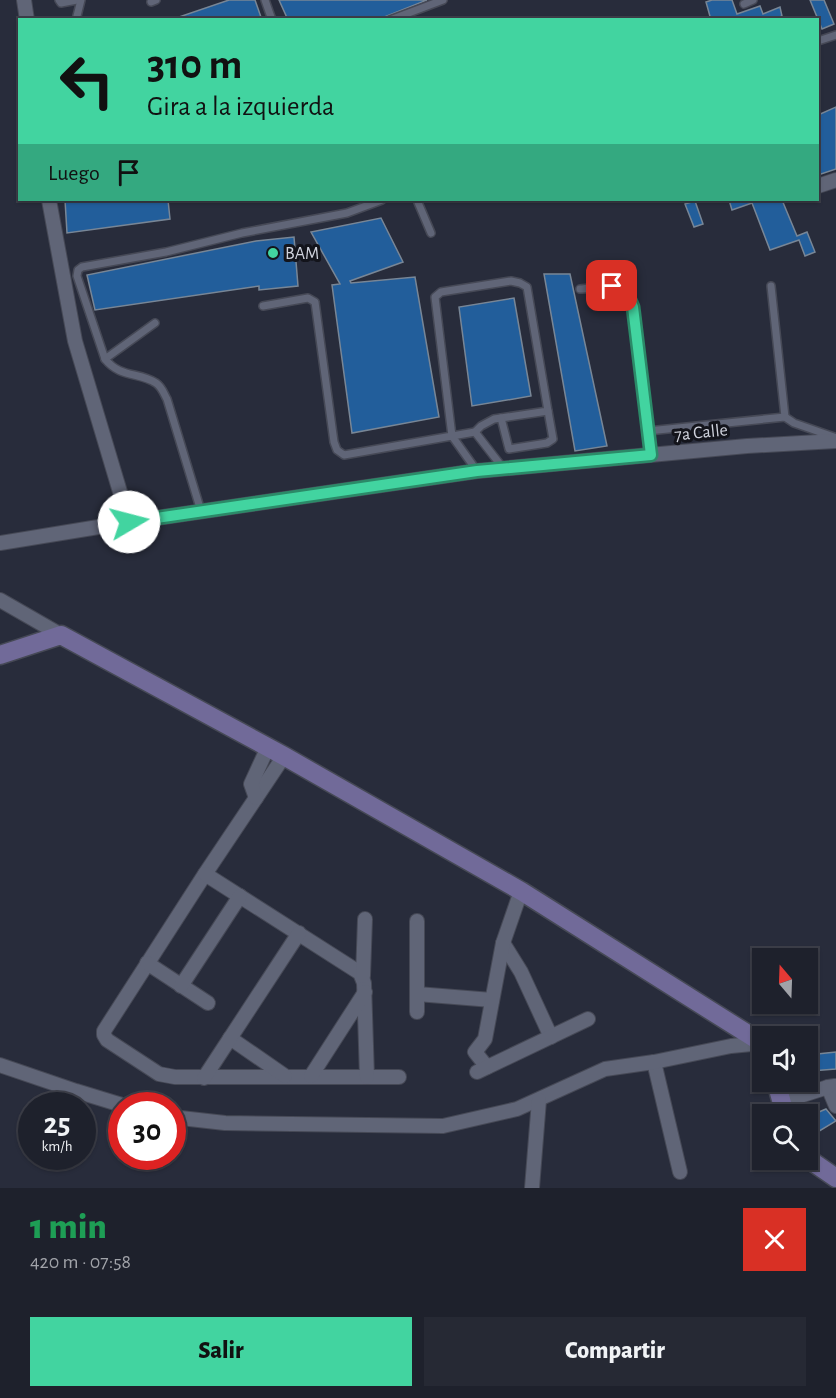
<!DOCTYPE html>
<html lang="es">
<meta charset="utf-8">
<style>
body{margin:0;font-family:"Alegreya Sans",sans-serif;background:#262934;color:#f1f3f6;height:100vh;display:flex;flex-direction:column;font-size:22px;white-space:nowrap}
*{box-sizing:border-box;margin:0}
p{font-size:20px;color:#a1a3a9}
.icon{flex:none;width:33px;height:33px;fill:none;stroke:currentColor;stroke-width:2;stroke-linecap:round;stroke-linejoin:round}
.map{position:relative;height:1188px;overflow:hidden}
.details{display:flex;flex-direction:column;background:#1e212c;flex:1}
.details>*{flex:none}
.guide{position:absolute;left:18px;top:18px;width:801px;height:183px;border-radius:0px;box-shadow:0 2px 4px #0004,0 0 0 2px #3c3e48;background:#42d4a0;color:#111;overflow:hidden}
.needle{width:39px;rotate:341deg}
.buttons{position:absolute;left:752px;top:948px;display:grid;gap:12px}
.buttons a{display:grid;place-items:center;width:66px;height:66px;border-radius:0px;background:#1e212c;box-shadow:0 2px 4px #0004,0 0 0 2px #3c3e48;font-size:30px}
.speed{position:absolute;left:18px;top:1092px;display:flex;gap:12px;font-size:30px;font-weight:700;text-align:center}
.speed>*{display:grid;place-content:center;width:78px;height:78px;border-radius:50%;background:#1e212c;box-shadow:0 2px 4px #0004,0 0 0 2px #3c3e48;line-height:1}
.speed small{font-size:15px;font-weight:400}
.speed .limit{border:9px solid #d22;background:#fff;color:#111}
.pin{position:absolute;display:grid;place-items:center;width:51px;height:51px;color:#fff;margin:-26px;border-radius:12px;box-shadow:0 3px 9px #0006}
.me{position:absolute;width:66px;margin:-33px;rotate:82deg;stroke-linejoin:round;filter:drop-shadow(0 0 4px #0008)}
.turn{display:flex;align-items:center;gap:21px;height:126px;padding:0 30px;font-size:27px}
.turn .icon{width:78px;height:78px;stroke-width:2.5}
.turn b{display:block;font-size:42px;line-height:51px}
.then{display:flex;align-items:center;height:57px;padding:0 30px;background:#0003;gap:12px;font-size:22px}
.round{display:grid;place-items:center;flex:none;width:63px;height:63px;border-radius:0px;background:#262934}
.summary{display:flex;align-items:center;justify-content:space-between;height:102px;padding:0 30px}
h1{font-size:36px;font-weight:800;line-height:45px;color:#1e9e55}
.cta{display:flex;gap:12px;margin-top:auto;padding:12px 30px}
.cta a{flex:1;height:69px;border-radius:0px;background:#42d4a0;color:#111;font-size:24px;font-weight:800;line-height:69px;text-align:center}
.cta a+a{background:#262934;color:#f1f3f6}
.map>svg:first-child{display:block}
.building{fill:#225e9b;stroke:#788696;stroke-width:1.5}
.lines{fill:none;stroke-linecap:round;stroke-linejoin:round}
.lane-casing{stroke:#464956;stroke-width:10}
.street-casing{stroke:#464956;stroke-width:16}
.secondary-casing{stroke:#464956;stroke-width:21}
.lane{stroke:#606577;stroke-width:7}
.street{stroke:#606577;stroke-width:14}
.secondary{stroke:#716a99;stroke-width:18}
.route-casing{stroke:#2b8a68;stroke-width:15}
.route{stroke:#42d4a0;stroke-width:10}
.poi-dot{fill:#42d4a0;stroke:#13141b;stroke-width:2}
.labels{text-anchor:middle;stroke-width:6;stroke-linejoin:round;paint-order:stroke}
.poi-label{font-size:18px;fill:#d0d3dd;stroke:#13141b;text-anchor:start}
.street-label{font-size:18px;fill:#d0d3dd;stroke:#13141b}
</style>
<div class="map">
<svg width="836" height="1188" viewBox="0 0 836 1188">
<rect width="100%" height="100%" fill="#282c3b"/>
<g class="building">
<path d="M 229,0 L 255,0 L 262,20 L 176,20 L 176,18 Z"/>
<path d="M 279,0 L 427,0 L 377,20 L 288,20 Z"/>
<path d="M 712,0 L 732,0 L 737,14 L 760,6 L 763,14 L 780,7 L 782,16 L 772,20 L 711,20 L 706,2 Z"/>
<path d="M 810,0 L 824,0 L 834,24 L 822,29 Z"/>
<path d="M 836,107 L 836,169 L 818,175 L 818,115 Z"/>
<path d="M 65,200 L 168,200 L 170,219 L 67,233 Z"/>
<path d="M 729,200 L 782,200 L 797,236 L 807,232 L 815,252 L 805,256 L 799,240 L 770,250 L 752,203 L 732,210 Z"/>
<path d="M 695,201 L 703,224 L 694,227 L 685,204 Z"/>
<path d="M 381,218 L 403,262 L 350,281 L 351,283 L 415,277 L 439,417 L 352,433 L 332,285 L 340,284 L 311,232 Z"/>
<path d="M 294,237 L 298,286 L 259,290 L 259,286 L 95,310 L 87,275 L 256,241 Z"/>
<path d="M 544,274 L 570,274 L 607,446 L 575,451 Z"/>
<path d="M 514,298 L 531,396 L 472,406 L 459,307 Z"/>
<path d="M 836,1052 L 836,1069 L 811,1071 L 808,1055 Z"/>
<path d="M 826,1109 L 836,1121 L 811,1136 L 807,1132 L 807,1117 Z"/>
</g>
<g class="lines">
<defs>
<g id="lane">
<path d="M 59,0 L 61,3 L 77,0"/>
<path d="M 265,0 L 272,20"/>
<path d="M 151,2 L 156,0"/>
<path d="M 744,4 L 753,0"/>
<path d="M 76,20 L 81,0"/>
<path d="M 390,20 L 443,0"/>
<path d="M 818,41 L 836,35"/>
<path d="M 417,200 L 431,233"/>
<path d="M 771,286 L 785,417"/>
<path d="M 580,289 C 598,288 619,280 630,297 L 651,455"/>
<path d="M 263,306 L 308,298 L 315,302 L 334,442 L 337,450 L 344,455 L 452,436 L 435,297 L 441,292 L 511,281 L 520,283 L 527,287 L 548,411 L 494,419 L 481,426 L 475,432 L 452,436 L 477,471"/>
<path d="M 105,359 L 155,323"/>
<path d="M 501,418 L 509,449 L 547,443 L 553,439 L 548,411"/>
<path d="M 648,431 L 785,417 L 794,423 L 834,437"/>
<path d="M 475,432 L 503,468"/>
<path d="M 201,511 L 167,399 C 164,394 162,387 156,383 C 139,372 120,378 105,359 L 77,276 L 78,270 L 82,267 L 166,252 L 242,233 L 347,213 L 382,200"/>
</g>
<g id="street">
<path d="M 24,0 L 27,20"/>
<path d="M 818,186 L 836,180"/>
<path d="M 49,200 L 75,341 L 129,522"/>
<path d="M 0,543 L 129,522 L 477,471 L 747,446 L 836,441"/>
<path d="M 0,600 L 61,635"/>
<path d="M 284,756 L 205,874 L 104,1031 L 104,1035 L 107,1040 L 159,1074 L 175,1077 L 399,1077"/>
<path d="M 256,798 L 251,784 L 268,747"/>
<path d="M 205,874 L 360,973 L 364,983 L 367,1077"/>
<path d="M 503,943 L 521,972 L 551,1037"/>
<path d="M 147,963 L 208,1003"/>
<path d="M 363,976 L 365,919"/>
<path d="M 181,986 L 240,896"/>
<path d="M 417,994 L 492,1000"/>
<path d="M 417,1012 L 417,921"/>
<path d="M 230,1038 L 285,1076"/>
<path d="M 654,1062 L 680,1172"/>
<path d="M 0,1065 L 76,1091 L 125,1106"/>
<path d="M 487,1067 L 475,1052 L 485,1039 L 503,943 L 521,891"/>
<path d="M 477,1072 L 588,1019"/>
<path d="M 311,1076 L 365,992"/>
<path d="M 204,1078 L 299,933"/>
<path d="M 835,1086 L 828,1087 L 836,1106"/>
<path d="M 781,1102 L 828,1087"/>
<path d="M 172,1117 L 225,1123 L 443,1126 L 517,1109 L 605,1069 L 654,1062 L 731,1046 L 762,1043"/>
<path d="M 532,1188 L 539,1100"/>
</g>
<g id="secondary">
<path d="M 0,655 L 61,635 L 284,756 L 521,891 L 762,1043"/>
<path d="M 776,1082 L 785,1114"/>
<path d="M 807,1158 L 836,1178"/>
</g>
</defs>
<use href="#lane" class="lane-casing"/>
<use href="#street" class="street-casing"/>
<use href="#secondary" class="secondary-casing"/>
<use href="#lane" class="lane"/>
<use href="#street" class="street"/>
<use href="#secondary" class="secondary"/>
</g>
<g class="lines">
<defs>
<path id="route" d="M 129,522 L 477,471 L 651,455 L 633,307 L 626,291 L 612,286"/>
</defs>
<use href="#route" class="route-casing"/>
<use href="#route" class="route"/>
</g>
<circle class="poi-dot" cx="273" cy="253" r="6"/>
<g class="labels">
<g class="poi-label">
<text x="285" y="259">BAM</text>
</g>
<g class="street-label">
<text transform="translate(701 432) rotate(-6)" y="6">7a Calle</text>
</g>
</g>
</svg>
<div class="buttons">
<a><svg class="needle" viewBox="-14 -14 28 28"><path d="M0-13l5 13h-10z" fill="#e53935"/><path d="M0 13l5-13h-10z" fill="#a1a3a9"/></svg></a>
<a><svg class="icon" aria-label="sound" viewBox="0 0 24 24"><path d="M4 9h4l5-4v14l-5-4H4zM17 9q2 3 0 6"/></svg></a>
<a><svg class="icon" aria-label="search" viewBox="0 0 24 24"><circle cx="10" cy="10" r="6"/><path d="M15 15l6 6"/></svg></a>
</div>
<div class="speed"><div>25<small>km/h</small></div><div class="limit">30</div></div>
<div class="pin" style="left:612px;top:286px;background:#d93025"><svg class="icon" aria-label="arrive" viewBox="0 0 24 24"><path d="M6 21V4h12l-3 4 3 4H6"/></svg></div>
<svg class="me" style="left:129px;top:522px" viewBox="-20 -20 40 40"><circle r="19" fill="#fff"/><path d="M0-13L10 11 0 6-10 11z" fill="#42d4a0"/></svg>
<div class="guide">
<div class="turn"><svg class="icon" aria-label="left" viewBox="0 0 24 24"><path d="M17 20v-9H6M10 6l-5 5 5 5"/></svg><div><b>310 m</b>Gira a la izquierda</div></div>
<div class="then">Luego<svg class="icon" aria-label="arrive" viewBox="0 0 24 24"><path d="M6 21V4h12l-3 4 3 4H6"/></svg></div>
</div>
</div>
<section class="details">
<div class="summary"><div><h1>1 min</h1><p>420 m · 07:58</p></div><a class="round" style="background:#d93025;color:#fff"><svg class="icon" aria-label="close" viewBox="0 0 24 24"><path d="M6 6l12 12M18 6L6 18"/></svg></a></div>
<div class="cta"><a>Salir</a><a>Compartir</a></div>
</section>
